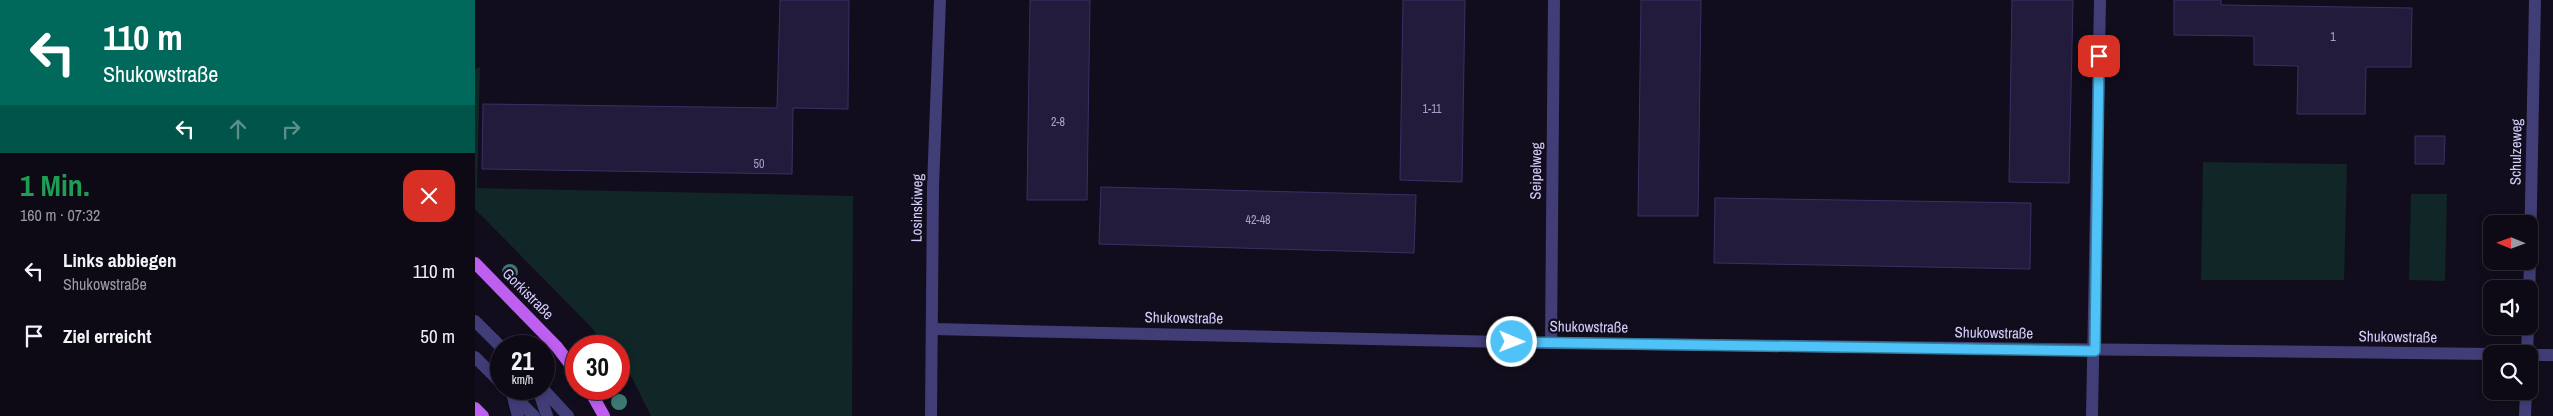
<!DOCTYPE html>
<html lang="de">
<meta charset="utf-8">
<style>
body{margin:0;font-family:"Archivo Narrow",sans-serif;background:#16131e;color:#f1f3f6;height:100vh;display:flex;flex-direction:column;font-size:19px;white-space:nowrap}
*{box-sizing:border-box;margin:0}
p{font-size:16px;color:#9a9aa0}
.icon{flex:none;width:28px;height:28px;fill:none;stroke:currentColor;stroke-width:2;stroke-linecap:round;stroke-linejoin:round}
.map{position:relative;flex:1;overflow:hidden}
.sheet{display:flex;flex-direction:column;background:#0d0a15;width:475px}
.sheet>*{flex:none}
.banner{background:#00695c;color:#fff;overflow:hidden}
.needle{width:32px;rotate:271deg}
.fabs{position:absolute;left:2008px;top:215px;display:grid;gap:10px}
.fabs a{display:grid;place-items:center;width:55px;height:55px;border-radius:10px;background:#0d0a15;box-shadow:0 2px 8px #0003,0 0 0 1px #2d2b34;font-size:25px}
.speed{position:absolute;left:15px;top:335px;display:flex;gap:10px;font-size:25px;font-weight:700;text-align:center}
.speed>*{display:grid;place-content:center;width:65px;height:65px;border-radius:50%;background:#0d0a15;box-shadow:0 2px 8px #0003,0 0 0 1px #2d2b34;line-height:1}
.speed small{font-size:12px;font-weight:400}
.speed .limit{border:8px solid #d22;background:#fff;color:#111}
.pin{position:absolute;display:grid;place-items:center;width:42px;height:42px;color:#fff;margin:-21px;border-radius:10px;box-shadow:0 2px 8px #0006}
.me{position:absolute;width:55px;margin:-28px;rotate:91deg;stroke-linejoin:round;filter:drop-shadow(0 0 4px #0008)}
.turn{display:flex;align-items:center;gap:18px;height:105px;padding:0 20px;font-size:22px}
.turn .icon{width:65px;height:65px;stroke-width:2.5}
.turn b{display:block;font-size:35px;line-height:42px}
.lanes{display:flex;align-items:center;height:48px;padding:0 20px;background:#0003;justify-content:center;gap:25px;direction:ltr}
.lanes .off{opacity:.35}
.round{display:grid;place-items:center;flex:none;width:52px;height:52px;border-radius:15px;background:#16131e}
.headline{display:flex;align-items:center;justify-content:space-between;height:85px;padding:0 20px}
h1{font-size:30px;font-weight:800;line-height:38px;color:#1e9e55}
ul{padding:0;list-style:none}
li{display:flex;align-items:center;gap:15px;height:65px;padding:0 20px}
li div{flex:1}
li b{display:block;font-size:19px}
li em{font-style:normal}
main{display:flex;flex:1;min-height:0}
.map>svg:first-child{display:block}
.green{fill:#112626}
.building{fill:#231b3b;stroke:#3c2f65}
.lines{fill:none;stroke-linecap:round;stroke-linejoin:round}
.minor{stroke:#413d77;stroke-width:12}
.major{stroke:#bf5ff0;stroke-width:12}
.tree{fill:#3d7973}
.route-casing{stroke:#337fa1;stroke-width:12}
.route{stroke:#4fc3f7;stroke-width:9}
.labels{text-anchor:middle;stroke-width:4.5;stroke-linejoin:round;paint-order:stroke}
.number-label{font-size:12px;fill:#a8a0ca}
.street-label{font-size:15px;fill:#d4cdfa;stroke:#110d1c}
</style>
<main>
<section class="sheet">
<div class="banner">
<div class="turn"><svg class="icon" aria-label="left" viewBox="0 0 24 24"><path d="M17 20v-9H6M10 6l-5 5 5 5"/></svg><div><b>110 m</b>Shukowstraße</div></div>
<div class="lanes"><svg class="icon" aria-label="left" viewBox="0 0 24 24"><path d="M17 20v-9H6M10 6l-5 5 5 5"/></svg><svg class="icon off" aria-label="ahead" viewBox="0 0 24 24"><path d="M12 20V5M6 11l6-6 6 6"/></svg><svg class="icon off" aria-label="right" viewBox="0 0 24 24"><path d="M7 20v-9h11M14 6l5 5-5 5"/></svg></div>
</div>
<div class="headline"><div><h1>1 Min.</h1><p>160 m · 07:32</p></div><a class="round" style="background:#d93025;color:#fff"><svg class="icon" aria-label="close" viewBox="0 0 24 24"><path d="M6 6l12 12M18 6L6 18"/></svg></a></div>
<ul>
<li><svg class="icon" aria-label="left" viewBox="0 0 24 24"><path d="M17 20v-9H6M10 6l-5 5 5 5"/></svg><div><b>Links abbiegen</b><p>Shukowstraße</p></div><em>110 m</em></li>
<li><svg class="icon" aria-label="arrive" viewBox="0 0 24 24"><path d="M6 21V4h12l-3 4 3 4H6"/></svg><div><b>Ziel erreicht</b></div><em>50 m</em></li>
</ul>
</section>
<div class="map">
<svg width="2078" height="416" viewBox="0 0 2078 416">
<rect width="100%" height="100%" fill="#110d1c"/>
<g class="green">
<path d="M 5,67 L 2,188 L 378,196 L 377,416 L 176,416 L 157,378 L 144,362 L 144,346 L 132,346 L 114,325 L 0,209 L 0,69 Z"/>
<path d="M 1728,162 L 1872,164 L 1869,280 L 1726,280 Z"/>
<path d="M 1936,194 L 1972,194 L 1970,281 L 1934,280 Z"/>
</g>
<g class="building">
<path d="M 305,0 L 374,0 L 373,109 L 318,108 L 317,174 L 7,169 L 8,104 L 302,108 Z"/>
<path d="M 555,0 L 615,0 L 612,200 L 552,200 Z"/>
<path d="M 928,0 L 990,0 L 987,182 L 925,180 Z"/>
<path d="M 1166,0 L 1226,0 L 1223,216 L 1163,216 Z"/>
<path d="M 1537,0 L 1598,0 L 1594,183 L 1534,182 Z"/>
<path d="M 1699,0 L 1746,0 L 1746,5 L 1937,8 L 1936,67 L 1891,67 L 1890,114 L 1822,114 L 1823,66 L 1779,65 L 1779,36 L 1699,35 Z"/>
<path d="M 1940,136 L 1970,136 L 1969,164 L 1940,164 Z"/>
<path d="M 626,187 L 941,195 L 939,253 L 624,244 Z"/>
<path d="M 1240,198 L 1556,203 L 1555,269 L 1239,263 Z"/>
</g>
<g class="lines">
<g class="minor">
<path d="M 2054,305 L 2060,0"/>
<path d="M 0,321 L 26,347"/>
<path d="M 458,329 L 1076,343 L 2016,354"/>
<path d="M 1076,343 L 1079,0"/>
<path d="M 2052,354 L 2053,326"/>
<path d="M 2054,355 L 2078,355"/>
<path d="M 0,357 L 26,383"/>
<path d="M 32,389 L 59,416"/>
<path d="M 63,389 L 72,416"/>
<path d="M 68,389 L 93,416"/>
<path d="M 38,397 L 43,416"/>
<path d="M 456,416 L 458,187 L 465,0"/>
<path d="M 1617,416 L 1625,0"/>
<path d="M 2050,416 L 2051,391"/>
</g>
<g class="major">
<path d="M 0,263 L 82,347 L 101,372"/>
<path d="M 114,389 L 129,416"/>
<path d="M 0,408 L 8,416"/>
</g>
</g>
<g class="tree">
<circle cx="35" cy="272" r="8"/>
<circle cx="144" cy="402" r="8"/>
</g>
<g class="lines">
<defs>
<path id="route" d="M 1037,342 L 1620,351 L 1624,56"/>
</defs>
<use href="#route" class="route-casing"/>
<use href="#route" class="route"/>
</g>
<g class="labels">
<g class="number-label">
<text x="1858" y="41">1</text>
<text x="957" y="113">1-11</text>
<text x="583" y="126">2-8</text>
<text x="284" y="168">50</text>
<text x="783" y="224">42-48</text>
</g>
<g class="street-label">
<text transform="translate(2041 152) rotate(-89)" y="5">Schulzeweg</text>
<text transform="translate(1061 171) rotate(-89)" y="5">Seipelweg</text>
<text transform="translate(442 208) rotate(-89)" y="5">Losinskiweg</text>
<text transform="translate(53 294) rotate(45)" y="5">Gorkistraße</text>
<text transform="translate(709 318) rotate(1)" y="5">Shukowstraße</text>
<text transform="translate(1114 327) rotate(1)" y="5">Shukowstraße</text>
<text transform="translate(1519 333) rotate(1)" y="5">Shukowstraße</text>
<text transform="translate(1923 337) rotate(1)" y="5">Shukowstraße</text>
</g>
</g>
</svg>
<div class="fabs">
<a><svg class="needle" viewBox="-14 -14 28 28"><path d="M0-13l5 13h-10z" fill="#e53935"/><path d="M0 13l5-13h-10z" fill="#9a9aa0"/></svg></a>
<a><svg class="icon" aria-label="sound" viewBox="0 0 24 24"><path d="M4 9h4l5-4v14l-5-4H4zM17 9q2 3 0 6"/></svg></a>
<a><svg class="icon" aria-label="search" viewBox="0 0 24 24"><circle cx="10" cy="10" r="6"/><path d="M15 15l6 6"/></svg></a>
</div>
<div class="speed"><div>21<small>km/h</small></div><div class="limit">30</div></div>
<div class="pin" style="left:1624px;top:56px;background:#d93025"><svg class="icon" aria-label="arrive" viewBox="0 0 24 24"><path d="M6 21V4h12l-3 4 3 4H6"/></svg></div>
<svg class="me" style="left:1037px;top:342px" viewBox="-20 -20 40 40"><circle r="17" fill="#4fc3f7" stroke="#fff" stroke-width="3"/><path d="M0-11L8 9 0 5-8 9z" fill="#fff"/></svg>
</div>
</main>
